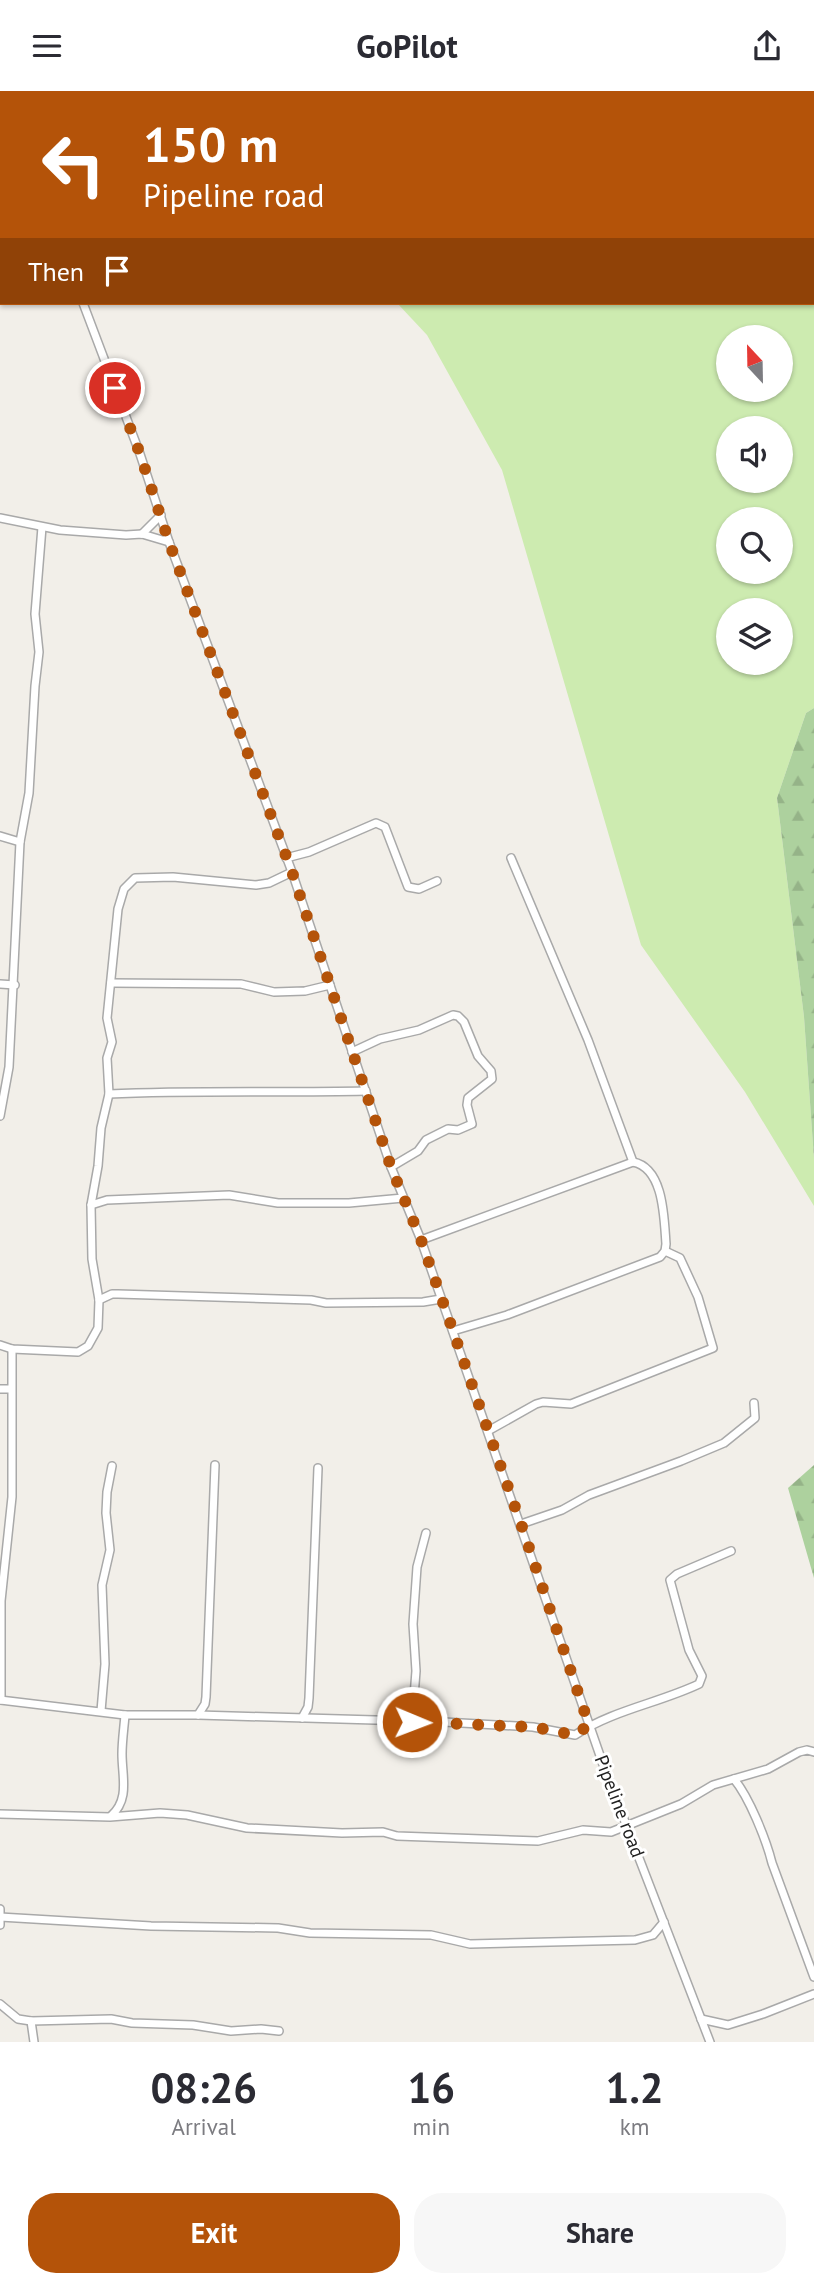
<!DOCTYPE html>
<style>
body{margin:0;font-family:"PT Sans",sans-serif;background:#f7f7f7;color:#2b2b33;height:100vh;display:flex;flex-direction:column;font-size:26px;white-space:nowrap}
*{box-sizing:border-box;margin:0}
p{font-size:23px;color:#7c7c81}
.icon{flex:none;width:38px;height:38px;fill:none;stroke:currentColor;stroke-width:2;stroke-linecap:round;stroke-linejoin:round}
.map{position:relative;height:1951px;overflow:hidden}
.panel{display:flex;flex-direction:column;background:#fff;flex:1}
.panel>*{flex:none}
.guide{position:absolute;left:0px;top:0px;width:816px;height:214px;box-shadow:0 2px 5px #0004;background:#b45309;color:#fff;overflow:hidden}
.needle{width:46px;rotate:338deg}
.fabs{position:absolute;left:716px;top:234px;display:grid;gap:14px}
.fabs a{display:grid;place-items:center;width:77px;height:77px;border-radius:50%;background:#fff;box-shadow:0 2px 5px #0004;font-size:35px}
.pin{position:absolute;display:grid;place-items:center;width:60px;height:60px;color:#fff;margin:-30px;border:4px solid #fff;border-radius:50%;box-shadow:0 2px 7px #0007}
.me{position:absolute;width:77px;margin:-38px;rotate:91deg;stroke-linejoin:round;filter:drop-shadow(0 0 5px #0008)}
.turn{display:flex;align-items:center;gap:24px;height:147px;padding:0 28px;font-size:32px}
.turn .icon{width:91px;height:91px;stroke-width:2.5}
.turn b{display:block;font-size:49px;line-height:60px}
.then{display:flex;align-items:center;height:66px;padding:0 28px;background:#0003;gap:14px;font-size:26px}
.eta{display:flex;justify-content:space-evenly;align-items:center;height:119px;text-align:center}
.eta b{font-size:42px;font-weight:800;line-height:49px}
.cta{display:flex;gap:14px;margin-top:auto;padding:14px 28px}
.cta a{flex:1;height:80px;border-radius:28px;background:#b45309;color:#fff;font-size:28px;font-weight:800;line-height:80px;text-align:center}
.cta a+a{background:#f7f7f7;color:#2b2b33}
header{display:flex;justify-content:space-between;align-items:center;height:91px;padding:0 28px;background:#fff;font-size:32px;font-weight:800}
.map>svg:first-child{display:block}
.grass{fill:#cdebb0;fill-rule:evenodd}
.forest{fill:url(#forest-firs)}
.lines{fill:none;stroke-linecap:round;stroke-linejoin:round}
.minor-casing{stroke:#a9a9a9;stroke-width:10}
.minor{stroke:#fff;stroke-width:7}
.route{stroke:#b45309;stroke-width:12;stroke-dasharray:0 21.6}
.labels{text-anchor:middle;stroke-width:6;stroke-linejoin:round;paint-order:stroke}
.street-label{font-size:19px;fill:#222;stroke:#fff}
</style>
<header><svg class="icon" aria-label="menu" viewBox="0 0 24 24"><path d="M4 6h16M4 12h16M4 18h16"/></svg>GoPilot<svg class="icon" aria-label="share" viewBox="0 0 24 24"><path d="M12 15V3M7 8l5-5 5 5M5 13v7h14v-7"/></svg></header>
<div class="map">
<svg width="814" height="1951" viewBox="0 0 814 1951">
<defs>
<pattern id="forest-firs" width="22" height="20" patternUnits="userSpaceOnUse" patternTransform="scale(1.75)"><rect width="22" height="20" fill="#add19e"/><path d="M5 1l3.5 6h-7zM16 11l3.5 6h-7z" fill="#95b388"/></pattern>
</defs>
<rect width="100%" height="100%" fill="#f2efe9"/>
<path class="grass" d="M 292,0 L 814,0 L 814,617 L 806,622 L 777,707 L 804,926 L 814,1068 L 814,1115 L 745,1001 L 641,854 L 502,379 L 427,244 L 397,212 L 814,212 L 814,2 ZM 728,247 L 780,247 L 780,299 L 728,299 ZM 728,338 L 780,338 L 780,390 L 728,390 ZM 728,429 L 780,429 L 780,481 L 728,481 ZM 728,520 L 780,520 L 780,572 L 728,572 Z"/>
<g class="forest">
<path d="M 814,617 L 814,1068 L 804,926 L 777,707 L 806,622 Z"/>
<path d="M 814,1374 L 814,1487 L 788,1397 Z"/>
</g>
<g class="lines">
<defs>
<g id="minor">
<path d="M 13,0 L 14,2"/>
<path d="M 0,179 L 2,179"/>
<path d="M 83,212 L 140,363 L 169,451 L 292,781 L 391,1076 L 421,1149 L 605,1679 L 710,1951"/>
<path d="M 0,427 L 60,439 L 126,444 L 142,443 L 169,451"/>
<path d="M 142,443 L 161,424"/>
<path d="M 0,745 L 20,751"/>
<path d="M 286,767 L 309,761 L 376,732 L 385,736 L 408,796 L 419,798 L 437,790"/>
<path d="M 511,767 L 588,949 L 633,1071"/>
<path d="M 111,892 L 241,893 L 274,901 L 305,900 L 330,894"/>
<path d="M 0,893 L 15,894"/>
<path d="M 352,961 L 380,948 L 419,939 L 453,924 L 458,925 L 464,931 L 478,965 L 491,980 L 492,988 L 468,1007 L 467,1014 L 472,1033 L 458,1039 L 448,1038 L 426,1049 L 418,1060 L 391,1076"/>
<path d="M 109,1003 C 195,999 280,1002 366,1000"/>
<path d="M 0,1025 L 9,976 L 20,751 L 29,702 L 35,595 L 39,561 L 35,523 L 42,436"/>
<path d="M 91,1114 L 107,1109 L 229,1104 L 278,1112 L 349,1112 L 403,1107"/>
<path d="M 421,1149 L 633,1071 C 664,1077 664,1127 666,1153 L 665,1160 L 660,1166 L 507,1224 L 453,1240"/>
<path d="M 99,1209 L 112,1203 L 118,1203 L 311,1209 L 326,1212 L 423,1211 L 441,1208"/>
<path d="M 0,1254 L 12,1258 L 78,1261 L 88,1255 L 98,1237 L 99,1209 L 92,1168 L 91,1114 L 98,1075 L 101,1037 L 109,1003 L 107,967 L 112,951 L 107,927 L 118,818 L 124,798 L 135,787 L 173,786 L 256,794 L 269,792 L 292,781"/>
<path d="M 0,1298 L 11,1298"/>
<path d="M 488,1340 L 536,1313 L 543,1311 L 571,1313 L 713,1257 L 698,1206 L 680,1167 L 665,1160"/>
<path d="M 521,1433 L 562,1419 L 589,1404 L 681,1370 L 724,1352 L 755,1327 L 754,1312"/>
<path d="M 0,1609 L 125,1624 L 198,1624 L 444,1631 L 533,1636 L 575,1644 C 613,1619 659,1612 699,1593 L 702,1585 L 689,1559 L 670,1489 L 677,1483 L 731,1460"/>
<path d="M 1,1609 L 1,1510 L 12,1406 L 12,1258"/>
<path d="M 101,1620 L 105,1573 L 102,1494 L 110,1459 L 106,1422 L 107,1401 L 112,1375"/>
<path d="M 198,1624 L 205,1613 L 206,1606 L 215,1374"/>
<path d="M 302,1627 L 308,1616 L 309,1607 L 318,1377"/>
<path d="M 412,1631 L 416,1580 L 413,1533 L 417,1476 L 426,1442"/>
<path d="M 734,1688 C 749,1706 766,1748 772,1772 L 814,1886"/>
<path d="M 0,1723 L 110,1726 L 160,1722 L 187,1724 L 247,1737 L 342,1742 L 383,1741 L 397,1745 L 538,1750 L 583,1739 L 611,1741 L 681,1713 L 713,1694 L 768,1678 L 799,1661 L 807,1659 L 814,1661"/>
<path d="M 111,1725 C 130,1708 122,1686 122,1663 C 122,1650 124,1637 125,1624"/>
<path d="M 0,1818 L 0,1834"/>
<path d="M 0,1826 L 151,1835 L 278,1837 L 310,1842 L 431,1844 L 470,1853 L 635,1849 L 653,1844 L 664,1831"/>
<path d="M 0,1913 L 18,1928 L 31,1930 L 111,1928 L 132,1932 L 193,1934 L 231,1940 L 261,1938 L 279,1940"/>
<path d="M 701,1928 L 728,1934 L 763,1923 L 814,1903"/>
<path d="M 31,1930 L 34,1951"/>
</g>
</defs>
<use href="#minor" class="minor-casing"/>
<use href="#minor" class="minor"/>
</g>
<g class="lines">
<path class="route" d="M 115,297 L 140,363 L 169,451 L 292,781 L 391,1076 L 421,1149 L 521,1433 L 589,1634 L 575,1644 L 533,1636 L 412,1631"/>
</g>
<g class="labels">
<g class="street-label">
<text transform="translate(620 1715) rotate(69)" y="7">Pipeline road</text>
</g>
</g>
</svg>
<div class="fabs">
<a><svg class="needle" viewBox="-14 -14 28 28"><path d="M0-13l5 13h-10z" fill="#e53935"/><path d="M0 13l5-13h-10z" fill="#7c7c81"/></svg></a>
<a><svg class="icon" aria-label="sound" viewBox="0 0 24 24"><path d="M4 9h4l5-4v14l-5-4H4zM17 9q2 3 0 6"/></svg></a>
<a><svg class="icon" aria-label="search" viewBox="0 0 24 24"><circle cx="10" cy="10" r="6"/><path d="M15 15l6 6"/></svg></a>
<a><svg class="icon" aria-label="layers" viewBox="0 0 24 24"><path d="M12 4l9 5-9 5-9-5zM3 14l9 5 9-5"/></svg></a>
</div>
<div class="pin" style="left:115px;top:297px;background:#d93025"><svg class="icon" aria-label="arrive" viewBox="0 0 24 24"><path d="M6 21V4h12l-3 4 3 4H6"/></svg></div>
<svg class="me" style="left:412px;top:1631px" viewBox="-20 -20 40 40"><circle r="17" fill="#b45309" stroke="#fff" stroke-width="3"/><path d="M0-11L8 9 0 5-8 9z" fill="#fff"/></svg>
<div class="guide">
<div class="turn"><svg class="icon" aria-label="left" viewBox="0 0 24 24"><path d="M17 20v-9H6M10 6l-5 5 5 5"/></svg><div><b>150 m</b>Pipeline road</div></div>
<div class="then">Then<svg class="icon" aria-label="arrive" viewBox="0 0 24 24"><path d="M6 21V4h12l-3 4 3 4H6"/></svg></div>
</div>
</div>
<section class="panel">
<div class="eta">
<div><b>08:26</b><p>Arrival</p></div>
<div><b>16</b><p>min</p></div>
<div><b>1.2</b><p>km</p></div>
</div>
<div class="cta"><a>Exit</a><a>Share</a></div>
</section>
